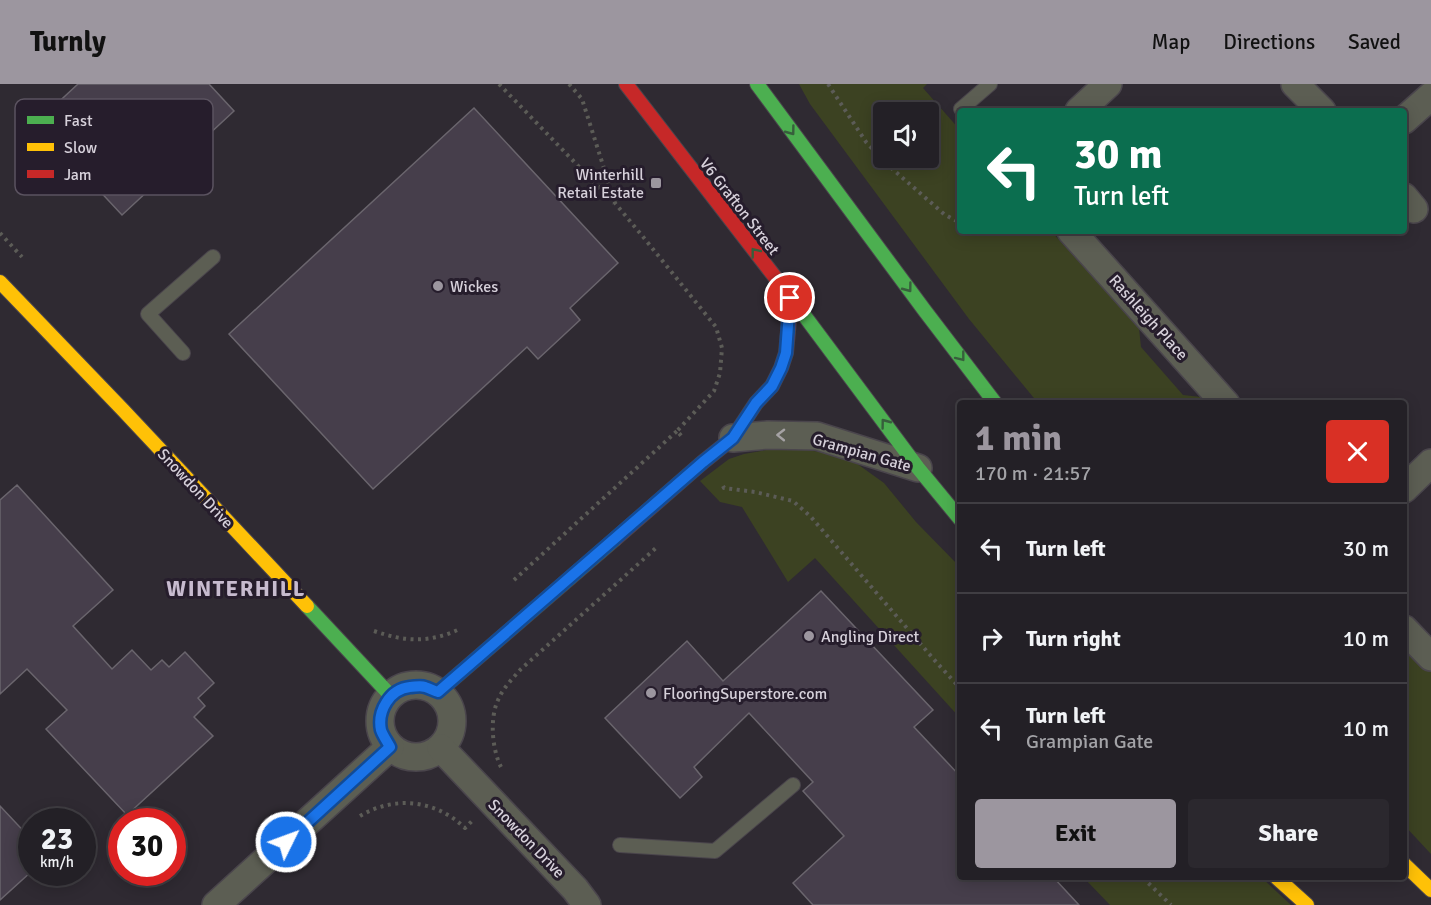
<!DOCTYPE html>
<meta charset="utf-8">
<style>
body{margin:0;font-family:Signika,sans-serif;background:#2b282e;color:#f1f3f6;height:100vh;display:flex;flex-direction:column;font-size:22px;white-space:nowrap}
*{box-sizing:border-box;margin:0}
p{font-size:20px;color:#a3a3a7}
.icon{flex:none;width:33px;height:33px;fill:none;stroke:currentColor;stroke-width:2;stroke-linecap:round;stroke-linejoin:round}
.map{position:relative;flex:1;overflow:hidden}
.drawer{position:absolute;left:957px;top:316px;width:450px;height:480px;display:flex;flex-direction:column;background:#232026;border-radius:6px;box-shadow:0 3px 15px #0003,0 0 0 2px #403e43}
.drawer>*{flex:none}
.banner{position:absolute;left:957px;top:24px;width:450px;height:126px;border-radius:6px;box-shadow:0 3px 15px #0003,0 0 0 2px #403e43;background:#0b6e4f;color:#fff;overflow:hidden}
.tools{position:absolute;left:873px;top:18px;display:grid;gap:12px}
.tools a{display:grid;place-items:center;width:66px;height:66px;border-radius:6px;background:#232026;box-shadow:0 3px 15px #0003,0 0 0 2px #403e43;font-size:30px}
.speed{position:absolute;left:18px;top:724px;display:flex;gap:12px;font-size:30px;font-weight:700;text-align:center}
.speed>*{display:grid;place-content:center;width:78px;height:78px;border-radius:50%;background:#232026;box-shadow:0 3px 15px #0003,0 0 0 2px #403e43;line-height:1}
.speed small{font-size:15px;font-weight:400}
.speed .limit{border:9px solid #d22;background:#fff;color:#111}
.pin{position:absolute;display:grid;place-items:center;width:51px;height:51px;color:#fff;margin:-26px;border:3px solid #fff;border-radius:50%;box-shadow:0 2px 6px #0007}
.me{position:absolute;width:66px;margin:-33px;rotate:48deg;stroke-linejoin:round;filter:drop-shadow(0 0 4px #0008)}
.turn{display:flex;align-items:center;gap:21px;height:126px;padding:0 18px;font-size:27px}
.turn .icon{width:78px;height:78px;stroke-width:2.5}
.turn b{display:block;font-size:42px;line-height:51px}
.round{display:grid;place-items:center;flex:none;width:63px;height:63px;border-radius:6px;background:#2b282e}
.summary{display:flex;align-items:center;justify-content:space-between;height:102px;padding:0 18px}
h1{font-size:36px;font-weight:700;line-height:45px;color:#9c969f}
.cta{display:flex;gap:12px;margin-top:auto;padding:12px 18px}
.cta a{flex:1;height:69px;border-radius:6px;background:#9c969f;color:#111;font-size:24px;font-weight:700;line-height:69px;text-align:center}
.cta a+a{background:#2b282e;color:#f1f3f6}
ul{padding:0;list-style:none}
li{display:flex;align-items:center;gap:18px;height:90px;padding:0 18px;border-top:2px solid #403e43}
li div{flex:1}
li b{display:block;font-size:22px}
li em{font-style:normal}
header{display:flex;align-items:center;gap:36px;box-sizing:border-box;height:84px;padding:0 30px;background:#9c969f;color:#111}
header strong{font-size:28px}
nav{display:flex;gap:33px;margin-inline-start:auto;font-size:21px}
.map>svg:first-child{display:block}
.green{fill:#3c4222;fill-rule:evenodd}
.building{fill:#463e4b;stroke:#6a656d;stroke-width:1.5}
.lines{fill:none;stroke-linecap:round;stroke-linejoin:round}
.lane-casing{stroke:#4a454c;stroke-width:16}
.street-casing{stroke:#4a454c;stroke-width:30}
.fast-casing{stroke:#4a454c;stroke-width:16}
.slow-casing{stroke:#4a454c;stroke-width:16}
.jam-casing{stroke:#4a454c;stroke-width:16}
.path{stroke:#5c5c57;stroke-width:4;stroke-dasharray:3 4.5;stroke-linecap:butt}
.lane{stroke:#5c5e53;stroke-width:14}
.street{stroke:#5c5e53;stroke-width:27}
.fast{stroke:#4caf50;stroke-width:14}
.slow{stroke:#ffc107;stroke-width:14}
.jam{stroke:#c62828;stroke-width:14}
.oneway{stroke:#375f3c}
.oneway2{stroke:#a5a2a4}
.route-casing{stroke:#114b97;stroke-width:15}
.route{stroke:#1a73e8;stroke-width:10}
.poi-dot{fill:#9c969f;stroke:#261d2c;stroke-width:2}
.labels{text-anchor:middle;stroke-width:6;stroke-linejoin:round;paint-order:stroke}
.poi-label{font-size:16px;fill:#d6d0da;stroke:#261d2c;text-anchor:start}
.street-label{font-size:16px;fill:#d6d0da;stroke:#261d2c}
.district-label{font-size:22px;font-weight:bold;letter-spacing:1.5px;fill:#c7bbcf;stroke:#261d2c}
.key{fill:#261d2c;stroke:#5b5360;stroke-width:1.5}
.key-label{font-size:16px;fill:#d6d0da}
</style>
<header>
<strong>Turnly</strong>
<nav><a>Map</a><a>Directions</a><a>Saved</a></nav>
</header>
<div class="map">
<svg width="1431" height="821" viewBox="0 0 1431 821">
<rect width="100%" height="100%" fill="#2f2a32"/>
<g class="green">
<path d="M 799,0 L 927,0 L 923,4 L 960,46 L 960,147 L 1051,147 L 1139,244 L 1141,263 L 1183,311 L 1201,313 L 1207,319 L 1038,319 L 969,235 L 810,20 ZM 884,28 L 928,28 L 928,74 L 884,74 Z"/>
<path d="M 783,363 L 829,369 L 856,379 L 884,399 L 916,438 L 960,483 L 960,634 L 815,474 L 788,498 L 742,423 L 720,418 L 700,397 L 729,375 L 744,370 Z"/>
<path d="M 1404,549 L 1431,582 L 1431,770 L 1404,741 Z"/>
<path d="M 1084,794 L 1262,794 L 1291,821 L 1110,821 Z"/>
</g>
<g class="building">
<path d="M 78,0 L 209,0 L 234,27 L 122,131 L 36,39 Z"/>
<path d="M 474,24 L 618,179 L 570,224 L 580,236 L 538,275 L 527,263 L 373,405 L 229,250 Z"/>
<path d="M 17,401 L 113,506 L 73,542 L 112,585 L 132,566 L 151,586 L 162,576 L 169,583 L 185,568 L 214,599 L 198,614 L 205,622 L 194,633 L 213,652 L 127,731 L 46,645 L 67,626 L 27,585 L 0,610 L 0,416 Z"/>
<path d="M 821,507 L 933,626 L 914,643 L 960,692 L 960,794 L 1054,794 L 1079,821 L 813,821 L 793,799 L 844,752 L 803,707 L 813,698 L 749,629 L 694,683 L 702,693 L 680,714 L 605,634 L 687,557 L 723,597 Z"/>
<path d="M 0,722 L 32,756 L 32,787 L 0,816 Z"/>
</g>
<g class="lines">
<defs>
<g id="lane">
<path d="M 964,27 L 961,25 L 990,0"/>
<path d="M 183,269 L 148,230 L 213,173"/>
<path d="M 620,761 L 715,767 L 793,701"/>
</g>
<g id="street">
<path d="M 1295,0 L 1322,27"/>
<path d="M 1079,27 L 1108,0"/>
<path d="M 1404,36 L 1431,12"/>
<path d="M 1404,113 L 1414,125"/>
<path d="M 1071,147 L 1226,320"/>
<path d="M 733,354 L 768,351 L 817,352 L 918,384"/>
<path d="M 1404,405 L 1431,379"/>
<path d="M 1404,545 L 1431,573"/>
<circle cx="416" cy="637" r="36"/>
<path d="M 441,664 L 575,805 L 587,821"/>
<path d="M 216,821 L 390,663"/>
</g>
<g id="fast">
<path d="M 757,0 L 925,227 L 996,320"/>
<path d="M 795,219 L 918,384 L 960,435"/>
<path d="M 307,522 L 391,612"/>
<path d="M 438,608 L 615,455"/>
</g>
<g id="slow">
<path d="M 0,198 L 123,326 L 307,522"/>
<path d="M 1404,780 L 1431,806"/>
<path d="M 1277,794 L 1307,821"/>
</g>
<g id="jam">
<path d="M 626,0 L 795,219"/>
<path d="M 615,455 L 703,378 L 733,354 L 756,319 L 772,302 L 781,284 L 786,269 L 791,214"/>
</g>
</defs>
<use href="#lane" class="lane-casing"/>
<use href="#street" class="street-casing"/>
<use href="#fast" class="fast-casing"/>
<use href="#slow" class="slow-casing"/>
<use href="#jam" class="jam-casing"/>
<g class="path">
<path d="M 499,0 L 614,119"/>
<path d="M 569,0 L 582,15 L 615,119 L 644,154 L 716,243 L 722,264 L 720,289 L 714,307 L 677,347 L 684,355"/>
<path d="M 828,0 L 866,58 L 889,82 L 944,130 L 960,139"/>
<path d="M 0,149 L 22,173"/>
<path d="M 723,402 L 724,404 L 755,408 L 793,417 L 811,433 L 937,579 L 960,604"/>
<path d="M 514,496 L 677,347"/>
<path d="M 374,547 C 406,558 429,559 460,545"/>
<path d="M 501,683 C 492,665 489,633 499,614 C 504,603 513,594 521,585 L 656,464"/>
<path d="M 360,732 C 395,711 436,716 465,744 L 472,737"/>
<path d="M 1143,794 L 1171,821"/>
</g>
<use href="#lane" class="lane"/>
<use href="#street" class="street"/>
<use href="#fast" class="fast"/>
<use href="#slow" class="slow"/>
<use href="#jam" class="jam"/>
</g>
<defs><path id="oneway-chevron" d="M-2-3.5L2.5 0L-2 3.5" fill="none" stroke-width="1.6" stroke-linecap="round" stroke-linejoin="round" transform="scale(1.5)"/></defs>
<g class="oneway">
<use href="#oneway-chevron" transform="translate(791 47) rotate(53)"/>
<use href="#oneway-chevron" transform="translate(755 168) rotate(-128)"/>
<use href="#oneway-chevron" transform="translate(908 204) rotate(53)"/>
<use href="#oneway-chevron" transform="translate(961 273) rotate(52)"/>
<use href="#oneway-chevron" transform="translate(885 339) rotate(-127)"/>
</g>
<use class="oneway2" href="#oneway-chevron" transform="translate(781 351) rotate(-179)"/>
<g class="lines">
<defs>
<path id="route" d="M 286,758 L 390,663 C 387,657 383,652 381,646 C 377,627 390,605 410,603 C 415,603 420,601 425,603 C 429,604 434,607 438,608 L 703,378 L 733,354 L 756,319 L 772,302 L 781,284 L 786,269 L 790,214"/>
</defs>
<use href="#route" class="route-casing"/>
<use href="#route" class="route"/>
</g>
<g class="poi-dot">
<rect x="650" y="93" width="12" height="12" rx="3"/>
<circle cx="438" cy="202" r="6"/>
<circle cx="809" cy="552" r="6"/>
<circle cx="651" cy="609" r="6"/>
</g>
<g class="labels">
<g class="poi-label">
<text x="644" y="96" text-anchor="end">Winterhill<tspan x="644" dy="18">Retail Estate</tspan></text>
<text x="450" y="208">Wickes</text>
<text x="821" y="558">Angling Direct</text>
<text x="663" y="615">FlooringSuperstore.com</text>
</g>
<g class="street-label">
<text transform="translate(740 122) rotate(52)" y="6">V6 Grafton Street</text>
<text transform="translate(1149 233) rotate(48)" y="6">Rashleigh Place</text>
<text transform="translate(862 368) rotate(16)" y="6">Grampian Gate</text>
<text transform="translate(196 404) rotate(47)" y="6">Snowdon Drive</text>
<text transform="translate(527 754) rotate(46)" y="6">Snowdon Drive</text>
</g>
<g class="district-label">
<text x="236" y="512">WINTERHILL</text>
</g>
</g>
<rect x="15" y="15" width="198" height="96" rx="9" class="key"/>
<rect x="27" y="32" width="27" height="8" fill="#4caf50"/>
<rect x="27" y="59" width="27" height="8" fill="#ffc107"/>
<rect x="27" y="86" width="27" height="8" fill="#c62828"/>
<g class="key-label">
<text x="64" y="42">Fast</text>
<text x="64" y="69">Slow</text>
<text x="64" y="96">Jam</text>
</g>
</svg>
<div class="tools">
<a><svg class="icon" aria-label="sound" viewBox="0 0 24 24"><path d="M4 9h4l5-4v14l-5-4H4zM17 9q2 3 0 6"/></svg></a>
</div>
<div class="speed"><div>23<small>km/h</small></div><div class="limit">30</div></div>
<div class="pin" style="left:790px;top:214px;background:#d93025"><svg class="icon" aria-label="arrive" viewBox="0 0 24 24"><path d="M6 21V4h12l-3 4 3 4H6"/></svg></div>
<svg class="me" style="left:286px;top:758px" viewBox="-20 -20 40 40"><circle r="17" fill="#1a73e8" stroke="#fff" stroke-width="3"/><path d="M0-11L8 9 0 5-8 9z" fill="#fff"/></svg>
<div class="banner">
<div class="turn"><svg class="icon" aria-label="left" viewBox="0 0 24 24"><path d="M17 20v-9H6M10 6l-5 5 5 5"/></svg><div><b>30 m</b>Turn left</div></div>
</div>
<section class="drawer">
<div class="summary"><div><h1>1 min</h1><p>170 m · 21:57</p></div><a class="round" style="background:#d93025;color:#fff"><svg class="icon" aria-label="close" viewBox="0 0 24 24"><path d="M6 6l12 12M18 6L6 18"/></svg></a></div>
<ul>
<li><svg class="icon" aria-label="left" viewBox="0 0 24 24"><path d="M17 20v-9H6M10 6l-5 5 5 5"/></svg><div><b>Turn left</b></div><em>30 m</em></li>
<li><svg class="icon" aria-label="right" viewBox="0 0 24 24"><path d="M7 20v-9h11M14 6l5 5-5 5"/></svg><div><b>Turn right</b></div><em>10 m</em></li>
<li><svg class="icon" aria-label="left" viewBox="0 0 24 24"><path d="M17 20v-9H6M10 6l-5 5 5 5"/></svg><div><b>Turn left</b><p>Grampian Gate</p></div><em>10 m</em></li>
</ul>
<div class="cta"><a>Exit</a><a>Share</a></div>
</section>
</div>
